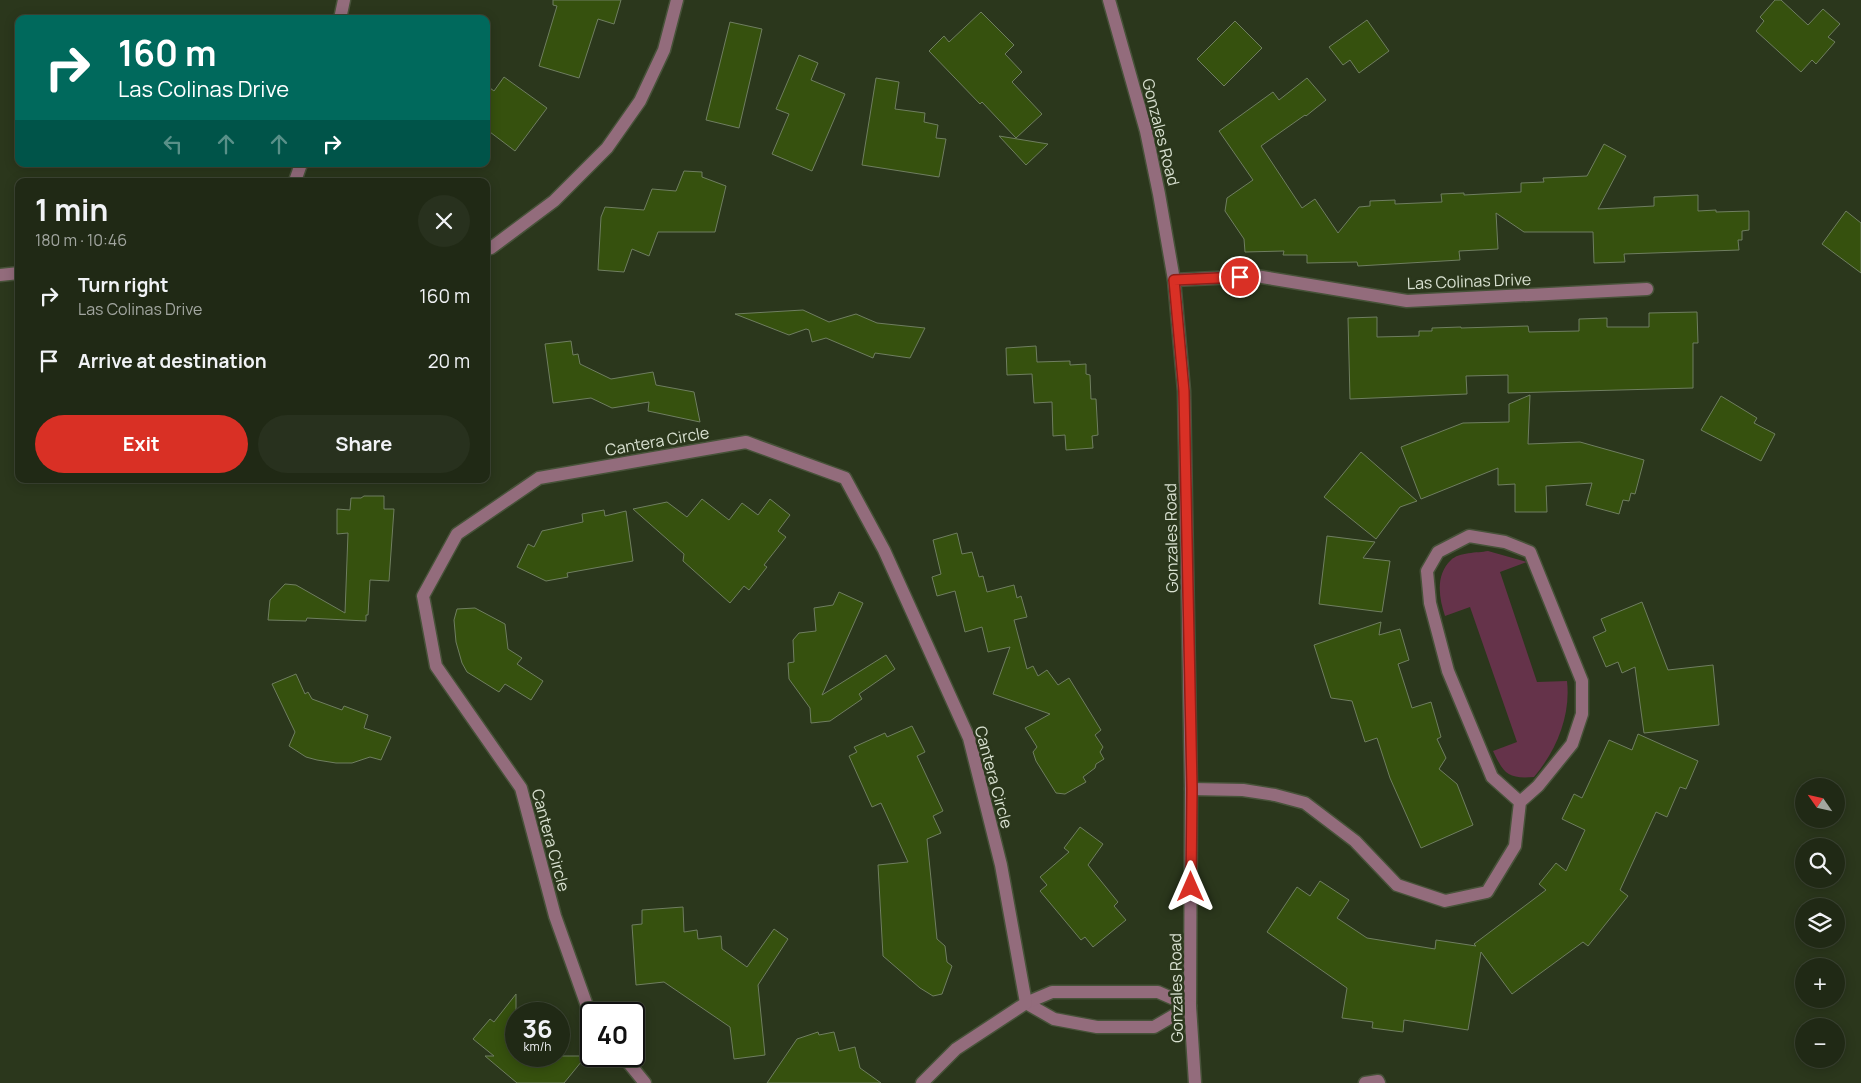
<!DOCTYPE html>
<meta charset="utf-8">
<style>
body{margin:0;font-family:Manrope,sans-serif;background:#28311e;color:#f1f3f6;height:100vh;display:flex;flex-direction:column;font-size:19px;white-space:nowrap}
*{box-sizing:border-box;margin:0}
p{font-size:16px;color:#a2a6a0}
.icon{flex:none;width:28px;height:28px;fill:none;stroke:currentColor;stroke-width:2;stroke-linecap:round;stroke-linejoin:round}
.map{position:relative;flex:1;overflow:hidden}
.side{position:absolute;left:15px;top:178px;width:475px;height:305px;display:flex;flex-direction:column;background:#202915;border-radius:10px;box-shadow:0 2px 12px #0003,0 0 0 1px #3d4534}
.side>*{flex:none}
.guide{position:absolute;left:15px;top:15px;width:475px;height:152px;border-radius:10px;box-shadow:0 2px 12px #0003,0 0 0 1px #3d4534;background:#00695c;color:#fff;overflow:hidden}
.needle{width:32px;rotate:304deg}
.buttons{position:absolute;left:1795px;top:778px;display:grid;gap:10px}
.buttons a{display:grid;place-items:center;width:50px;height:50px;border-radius:50%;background:#202915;box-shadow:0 2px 12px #0003,0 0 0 1px #3d4534;font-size:25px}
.speed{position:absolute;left:505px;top:1002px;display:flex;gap:10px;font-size:25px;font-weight:700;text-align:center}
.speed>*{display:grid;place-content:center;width:65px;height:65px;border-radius:50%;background:#202915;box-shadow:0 2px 12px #0003,0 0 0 1px #3d4534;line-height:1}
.speed small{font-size:12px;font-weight:400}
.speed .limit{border:2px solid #111;border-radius:8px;background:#fff;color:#111}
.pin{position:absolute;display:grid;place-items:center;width:42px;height:42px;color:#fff;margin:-21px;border:2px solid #fff;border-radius:50%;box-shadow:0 1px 5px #0007}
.me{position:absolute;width:55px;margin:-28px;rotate:0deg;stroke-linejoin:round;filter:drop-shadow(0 0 4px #0008)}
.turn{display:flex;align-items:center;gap:18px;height:105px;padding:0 20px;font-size:22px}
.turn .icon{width:65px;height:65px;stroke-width:2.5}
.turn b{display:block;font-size:35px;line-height:42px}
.lanes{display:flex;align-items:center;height:48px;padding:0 20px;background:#0003;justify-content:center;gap:25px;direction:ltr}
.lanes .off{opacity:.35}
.round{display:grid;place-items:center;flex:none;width:52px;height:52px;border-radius:26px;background:#28311e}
.overview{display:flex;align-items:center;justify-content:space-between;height:85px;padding:0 20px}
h1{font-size:30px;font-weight:700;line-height:38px}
.button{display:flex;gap:10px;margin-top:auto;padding:10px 20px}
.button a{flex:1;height:58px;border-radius:30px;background:#d93025;color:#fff;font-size:20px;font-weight:700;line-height:58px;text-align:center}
.button a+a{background:#28311e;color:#f1f3f6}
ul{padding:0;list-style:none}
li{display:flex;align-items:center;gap:15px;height:65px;padding:0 20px}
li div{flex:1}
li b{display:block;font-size:19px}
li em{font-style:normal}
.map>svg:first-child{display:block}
.green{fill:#65334a}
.building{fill:#36510e;stroke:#6f7e60}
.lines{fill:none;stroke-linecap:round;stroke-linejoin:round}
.minor-casing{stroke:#475239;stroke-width:15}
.minor{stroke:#936c7c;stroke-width:12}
.route-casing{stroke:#8d1f18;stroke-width:12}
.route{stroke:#d93025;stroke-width:9}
.labels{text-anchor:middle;stroke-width:5;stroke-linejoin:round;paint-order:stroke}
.street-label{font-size:16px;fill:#d8e0d0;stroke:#2b371c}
</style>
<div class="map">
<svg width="1861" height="1083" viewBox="0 0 1861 1083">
<rect width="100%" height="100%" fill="#2b371c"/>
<path class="green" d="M 1488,551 L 1527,562 L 1500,572 L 1537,682 L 1567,681 C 1571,716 1556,751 1534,777 C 1508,779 1504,774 1493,751 L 1517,742 L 1470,607 L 1445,616 C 1439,598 1435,575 1451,560 C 1459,552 1477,553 1488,551 Z"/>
<g class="building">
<path d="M 553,0 L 621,0 L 614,24 L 598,19 L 579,78 L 539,66 L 557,6 L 553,5 Z"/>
<path d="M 1775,0 L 1781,0 L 1808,25 L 1823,9 L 1840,24 L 1828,37 L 1835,42 L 1816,64 L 1812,60 L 1801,72 L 1756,31 L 1764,21 L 1760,17 Z"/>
<path d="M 981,12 L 1014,45 L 1005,54 L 1022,72 L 1012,82 L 1042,114 L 1016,138 L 982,102 L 980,104 L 929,51 L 944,36 L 949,42 Z"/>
<path d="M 1367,20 L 1389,51 L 1359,73 L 1350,60 L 1343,65 L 1329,47 Z"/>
<path d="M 1235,21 L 1262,48 L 1224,86 L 1197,59 Z"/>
<path d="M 730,22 L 762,29 L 739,128 L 706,120 Z"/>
<path d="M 799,55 L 818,63 L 811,80 L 845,94 L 812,171 L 772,154 L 789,114 L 776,109 Z"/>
<path d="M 504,77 L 547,108 L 515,151 L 486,129 L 486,85 L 494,91 Z"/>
<path d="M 876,78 L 899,82 L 895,109 L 925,113 L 924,122 L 938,125 L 936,138 L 946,139 L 939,177 L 862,165 Z"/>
<path d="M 1307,78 L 1326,100 L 1306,116 L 1305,115 L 1261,146 L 1302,208 L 1315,199 L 1338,233 L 1359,207 L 1370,206 L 1370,201 L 1395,200 L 1395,204 L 1442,202 L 1441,194 L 1464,193 L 1464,195 L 1521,192 L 1521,183 L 1544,182 L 1543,178 L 1587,176 L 1604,144 L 1626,156 L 1598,209 L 1654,206 L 1654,197 L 1698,195 L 1698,211 L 1716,210 L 1716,212 L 1749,211 L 1749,230 L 1742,231 L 1742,240 L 1738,240 L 1739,250 L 1624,254 L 1625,262 L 1594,263 L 1593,232 L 1524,232 L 1496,213 L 1498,249 L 1459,251 L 1460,260 L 1358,266 L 1357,262 L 1307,263 L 1307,255 L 1283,255 L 1284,251 L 1245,252 L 1244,239 L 1225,211 L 1227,198 L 1253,180 L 1219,131 L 1273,92 L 1279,100 Z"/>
<path d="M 999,136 L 1048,144 L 1026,165 Z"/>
<path d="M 684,171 L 702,172 L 702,177 L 726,186 L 715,232 L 658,232 L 649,256 L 632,249 L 624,272 L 598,270 L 601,217 L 605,207 L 644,210 L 652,189 L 676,191 Z"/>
<path d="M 1846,211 L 1861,223 L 1861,273 L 1822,244 Z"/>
<path d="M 803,310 L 829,322 L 856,314 L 877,323 L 925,328 L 910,358 L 875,353 L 873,358 L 826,338 L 812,342 L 809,330 L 806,329 L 789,335 L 735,314 Z"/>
<path d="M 1697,312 L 1698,343 L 1693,343 L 1693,388 L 1508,393 L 1508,375 L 1466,376 L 1467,394 L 1350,399 L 1348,318 L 1377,317 L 1377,337 L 1419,336 L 1419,331 L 1432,331 L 1432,328 L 1461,327 L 1461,328 L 1528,326 L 1529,332 L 1579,331 L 1579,319 L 1607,318 L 1607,327 L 1649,327 L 1649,313 Z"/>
<path d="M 571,341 L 573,355 L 578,354 L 580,364 L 611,379 L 653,372 L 656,385 L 694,392 L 700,422 L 648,411 L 649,402 L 612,408 L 591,398 L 553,403 L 545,344 Z"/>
<path d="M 1036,346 L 1037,362 L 1070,361 L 1070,365 L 1086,364 L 1086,374 L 1090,375 L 1091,399 L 1096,399 L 1098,435 L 1092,436 L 1093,448 L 1066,450 L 1065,435 L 1053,436 L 1052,402 L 1034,403 L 1032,374 L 1007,375 L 1006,348 Z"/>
<path d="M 1530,395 L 1528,444 L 1580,442 L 1644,460 L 1635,494 L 1631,493 L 1629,501 L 1623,500 L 1619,514 L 1586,505 L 1592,483 L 1546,486 L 1547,512 L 1515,512 L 1515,484 L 1498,485 L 1498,468 L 1421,499 L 1401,447 L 1463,423 L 1509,422 L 1509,404 Z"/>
<path d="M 1721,396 L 1757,418 L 1754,423 L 1775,434 L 1761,461 L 1701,430 Z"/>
<path d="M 1361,452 L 1417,501 L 1400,507 L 1376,539 L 1324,497 Z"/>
<path d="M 364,496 L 384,496 L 384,509 L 394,509 L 389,581 L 370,580 L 368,615 L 366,615 L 366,621 L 307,618 L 306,621 L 268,620 L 270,600 L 285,584 L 296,585 L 345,613 L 348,533 L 337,534 L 337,509 L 350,510 L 351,498 L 361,498 Z"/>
<path d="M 702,499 L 729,520 L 742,503 L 758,515 L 770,499 L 790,515 L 778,531 L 786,537 L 764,565 L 767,567 L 749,590 L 744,586 L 730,603 L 683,561 L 684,554 L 633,509 L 667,502 L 687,517 Z"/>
<path d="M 604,510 L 605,516 L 626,511 L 633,561 L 567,573 L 568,577 L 546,581 L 517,567 L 528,544 L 534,547 L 542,531 L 583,522 L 582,514 Z"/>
<path d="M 957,533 L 962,554 L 972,552 L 979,577 L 983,576 L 987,592 L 1014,585 L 1017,598 L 1021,596 L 1027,617 L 1014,620 L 1027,669 L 1033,666 L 1038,676 L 1047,670 L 1058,685 L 1069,678 L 1101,730 L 1095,735 L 1103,747 L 1100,752 L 1104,759 L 1096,764 L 1095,768 L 1083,777 L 1086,782 L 1065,794 L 1056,793 L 1036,761 L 1033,752 L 1037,747 L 1025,728 L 1050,714 L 993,694 L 1010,647 L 988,652 L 982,627 L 965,632 L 955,591 L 937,596 L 932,577 L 941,574 L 933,540 Z"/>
<path d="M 1327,536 L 1375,542 L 1363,558 L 1390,561 L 1382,612 L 1319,604 Z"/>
<path d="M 839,592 L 863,603 L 822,695 L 886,655 L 895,669 L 859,694 L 862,699 L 830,721 L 811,723 L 810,708 L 789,679 L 788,663 L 794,662 L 793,640 L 799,633 L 816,631 L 814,608 L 833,605 Z"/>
<path d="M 1642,602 L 1668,670 L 1713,665 L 1719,725 L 1644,733 L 1635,667 L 1622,673 L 1618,662 L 1606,667 L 1593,637 L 1606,631 L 1601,619 Z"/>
<path d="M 475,608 L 505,624 L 508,649 L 522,658 L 517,664 L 543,681 L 531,700 L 505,684 L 499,692 L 467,672 L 462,663 L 456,642 L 454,620 L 457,609 Z"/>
<path d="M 1381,622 L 1379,635 L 1400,629 L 1409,660 L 1398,664 L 1412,708 L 1431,702 L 1441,737 L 1437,739 L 1446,758 L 1439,769 L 1457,784 L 1473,825 L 1421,848 L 1390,778 L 1377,738 L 1365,742 L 1352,701 L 1331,698 L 1314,645 Z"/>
<path d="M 296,674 L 305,694 L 308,692 L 312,699 L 342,710 L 344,706 L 368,715 L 364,728 L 391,737 L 381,760 L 370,757 L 352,763 L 336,763 L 317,760 L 306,757 L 289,746 L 295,732 L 272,684 Z"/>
<path d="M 912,726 L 925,752 L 917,756 L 943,811 L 933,816 L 941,833 L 927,839 L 937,939 L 945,946 L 947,962 L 952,966 L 942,994 L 933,996 L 920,988 L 883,956 L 878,865 L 908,862 L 881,803 L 872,807 L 849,756 L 857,752 L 854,747 L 885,733 L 887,737 Z"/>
<path d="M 1638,734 L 1698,761 L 1686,789 L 1680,787 L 1667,817 L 1656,812 L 1620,890 L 1628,896 L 1588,946 L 1583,942 L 1512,994 L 1481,952 L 1468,1030 L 1404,1020 L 1403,1032 L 1372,1028 L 1373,1022 L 1342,1018 L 1347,988 L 1267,932 L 1297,887 L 1310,896 L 1320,881 L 1349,900 L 1337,918 L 1367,938 L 1435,949 L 1436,940 L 1476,946 L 1474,944 L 1546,890 L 1539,884 L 1556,863 L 1566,871 L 1585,830 L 1562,819 L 1574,794 L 1582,798 L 1609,740 L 1632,750 Z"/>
<path d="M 1080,827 L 1103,844 L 1088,865 L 1118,902 L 1114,906 L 1126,920 L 1093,947 L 1085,937 L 1081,940 L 1040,891 L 1047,885 L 1040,877 L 1069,852 L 1064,848 Z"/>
<path d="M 683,907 L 684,932 L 697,930 L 698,939 L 721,936 L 722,949 L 747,967 L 774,929 L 788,939 L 758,985 L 765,1055 L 734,1059 L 730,1027 L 664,982 L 636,985 L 632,925 L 642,924 L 642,910 Z"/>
<path d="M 516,994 L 516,1056 L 586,1056 L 564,1083 L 517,1083 L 485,1056 L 494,1056 L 473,1039 L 490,1019 L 494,1022 Z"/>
<path d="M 818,1032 L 819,1035 L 834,1032 L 839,1051 L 855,1047 L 860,1068 L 881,1083 L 767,1083 L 797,1039 Z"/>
</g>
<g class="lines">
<defs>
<g id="minor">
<path d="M 1109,0 L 1146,131 L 1159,194 L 1174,280 L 1184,391 L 1191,789 L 1190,1006 L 1195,1083"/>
<path d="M 340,19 L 344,0"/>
<path d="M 295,181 L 301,164"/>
<path d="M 486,249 L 491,248 L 554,201 L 607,148 L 640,101 L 664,50 L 677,0"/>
<path d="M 0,275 L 19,273"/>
<path d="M 1174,280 L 1256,276 L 1407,301 L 1647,289"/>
<path d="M 1191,789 L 1243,790 L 1275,795 L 1305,803 L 1355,841 L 1397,885 L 1445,901 L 1487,892 L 1515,846 L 1520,802 L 1538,786 L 1572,744 L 1582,714 L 1582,681 L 1530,552 L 1505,542 L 1469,536 L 1438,552 L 1427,571 L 1430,603 L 1448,671 L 1492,777 L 1520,802"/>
<path d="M 1026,1003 L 1054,1019 L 1097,1027 L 1154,1027 L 1190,1006"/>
<path d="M 1026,1003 L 1052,992 L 1158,992 L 1190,1006"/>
<path d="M 591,1017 L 555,916 L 521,788 L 436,666 L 423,596 L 457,534 L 539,478 L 746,442 L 845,478 L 884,550 L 969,738 L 1001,865 L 1026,1003 L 956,1049 L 922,1083"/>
<path d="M 623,1056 L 645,1083"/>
<path d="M 1365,1083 L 1378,1081 L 1379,1083"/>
</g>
</defs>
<use href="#minor" class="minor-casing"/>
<use href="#minor" class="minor"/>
</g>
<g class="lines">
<defs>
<path id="route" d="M 1191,887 L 1192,789 L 1184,391 L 1174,280 L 1240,277"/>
</defs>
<use href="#route" class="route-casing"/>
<use href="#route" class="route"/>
</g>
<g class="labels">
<g class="street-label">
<text transform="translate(1161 132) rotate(76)" y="6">Gonzales Road</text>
<text transform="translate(1469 281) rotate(-2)" y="6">Las Colinas Drive</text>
<text transform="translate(657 441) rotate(-10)" y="6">Cantera Circle</text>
<text transform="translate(1171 538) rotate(-91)" y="6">Gonzales Road</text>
<text transform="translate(994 777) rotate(75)" y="6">Cantera Circle</text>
<text transform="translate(551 840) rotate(75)" y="6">Cantera Circle</text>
<text transform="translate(1176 988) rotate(-91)" y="6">Gonzales Road</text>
</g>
</g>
</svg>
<div class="buttons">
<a><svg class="needle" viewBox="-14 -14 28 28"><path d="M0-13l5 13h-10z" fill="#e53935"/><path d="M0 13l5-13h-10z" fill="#a2a6a0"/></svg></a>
<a><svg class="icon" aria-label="search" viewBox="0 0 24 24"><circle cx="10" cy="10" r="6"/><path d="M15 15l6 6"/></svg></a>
<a><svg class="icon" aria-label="layers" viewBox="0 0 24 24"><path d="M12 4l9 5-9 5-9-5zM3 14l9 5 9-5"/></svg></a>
<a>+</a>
<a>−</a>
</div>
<div class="speed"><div>36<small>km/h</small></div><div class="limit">40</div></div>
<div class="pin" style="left:1240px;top:277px;background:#d93025"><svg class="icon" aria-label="arrive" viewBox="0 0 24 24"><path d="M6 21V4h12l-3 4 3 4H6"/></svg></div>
<svg class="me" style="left:1191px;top:887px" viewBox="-20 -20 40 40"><path d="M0-17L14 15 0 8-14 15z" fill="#d93025" stroke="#fff" stroke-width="4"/></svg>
<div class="guide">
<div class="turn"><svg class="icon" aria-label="right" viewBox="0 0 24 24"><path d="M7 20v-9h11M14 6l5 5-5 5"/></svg><div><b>160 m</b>Las Colinas Drive</div></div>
<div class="lanes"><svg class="icon off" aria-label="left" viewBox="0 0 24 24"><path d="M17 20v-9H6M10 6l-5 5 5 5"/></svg><svg class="icon off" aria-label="ahead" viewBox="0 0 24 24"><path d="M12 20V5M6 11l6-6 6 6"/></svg><svg class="icon off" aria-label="ahead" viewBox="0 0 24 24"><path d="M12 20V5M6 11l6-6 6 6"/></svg><svg class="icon" aria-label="right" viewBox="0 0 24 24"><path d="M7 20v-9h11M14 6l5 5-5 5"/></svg></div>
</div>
<section class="side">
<div class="overview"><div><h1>1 min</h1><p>180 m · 10:46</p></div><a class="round"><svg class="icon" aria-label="close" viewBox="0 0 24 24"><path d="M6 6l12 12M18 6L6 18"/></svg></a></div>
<ul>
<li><svg class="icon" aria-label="right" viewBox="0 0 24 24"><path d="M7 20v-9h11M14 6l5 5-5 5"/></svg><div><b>Turn right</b><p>Las Colinas Drive</p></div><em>160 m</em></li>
<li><svg class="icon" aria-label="arrive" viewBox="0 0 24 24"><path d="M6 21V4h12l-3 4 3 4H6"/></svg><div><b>Arrive at destination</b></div><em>20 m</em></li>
</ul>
<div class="button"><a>Exit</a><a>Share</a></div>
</section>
</div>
